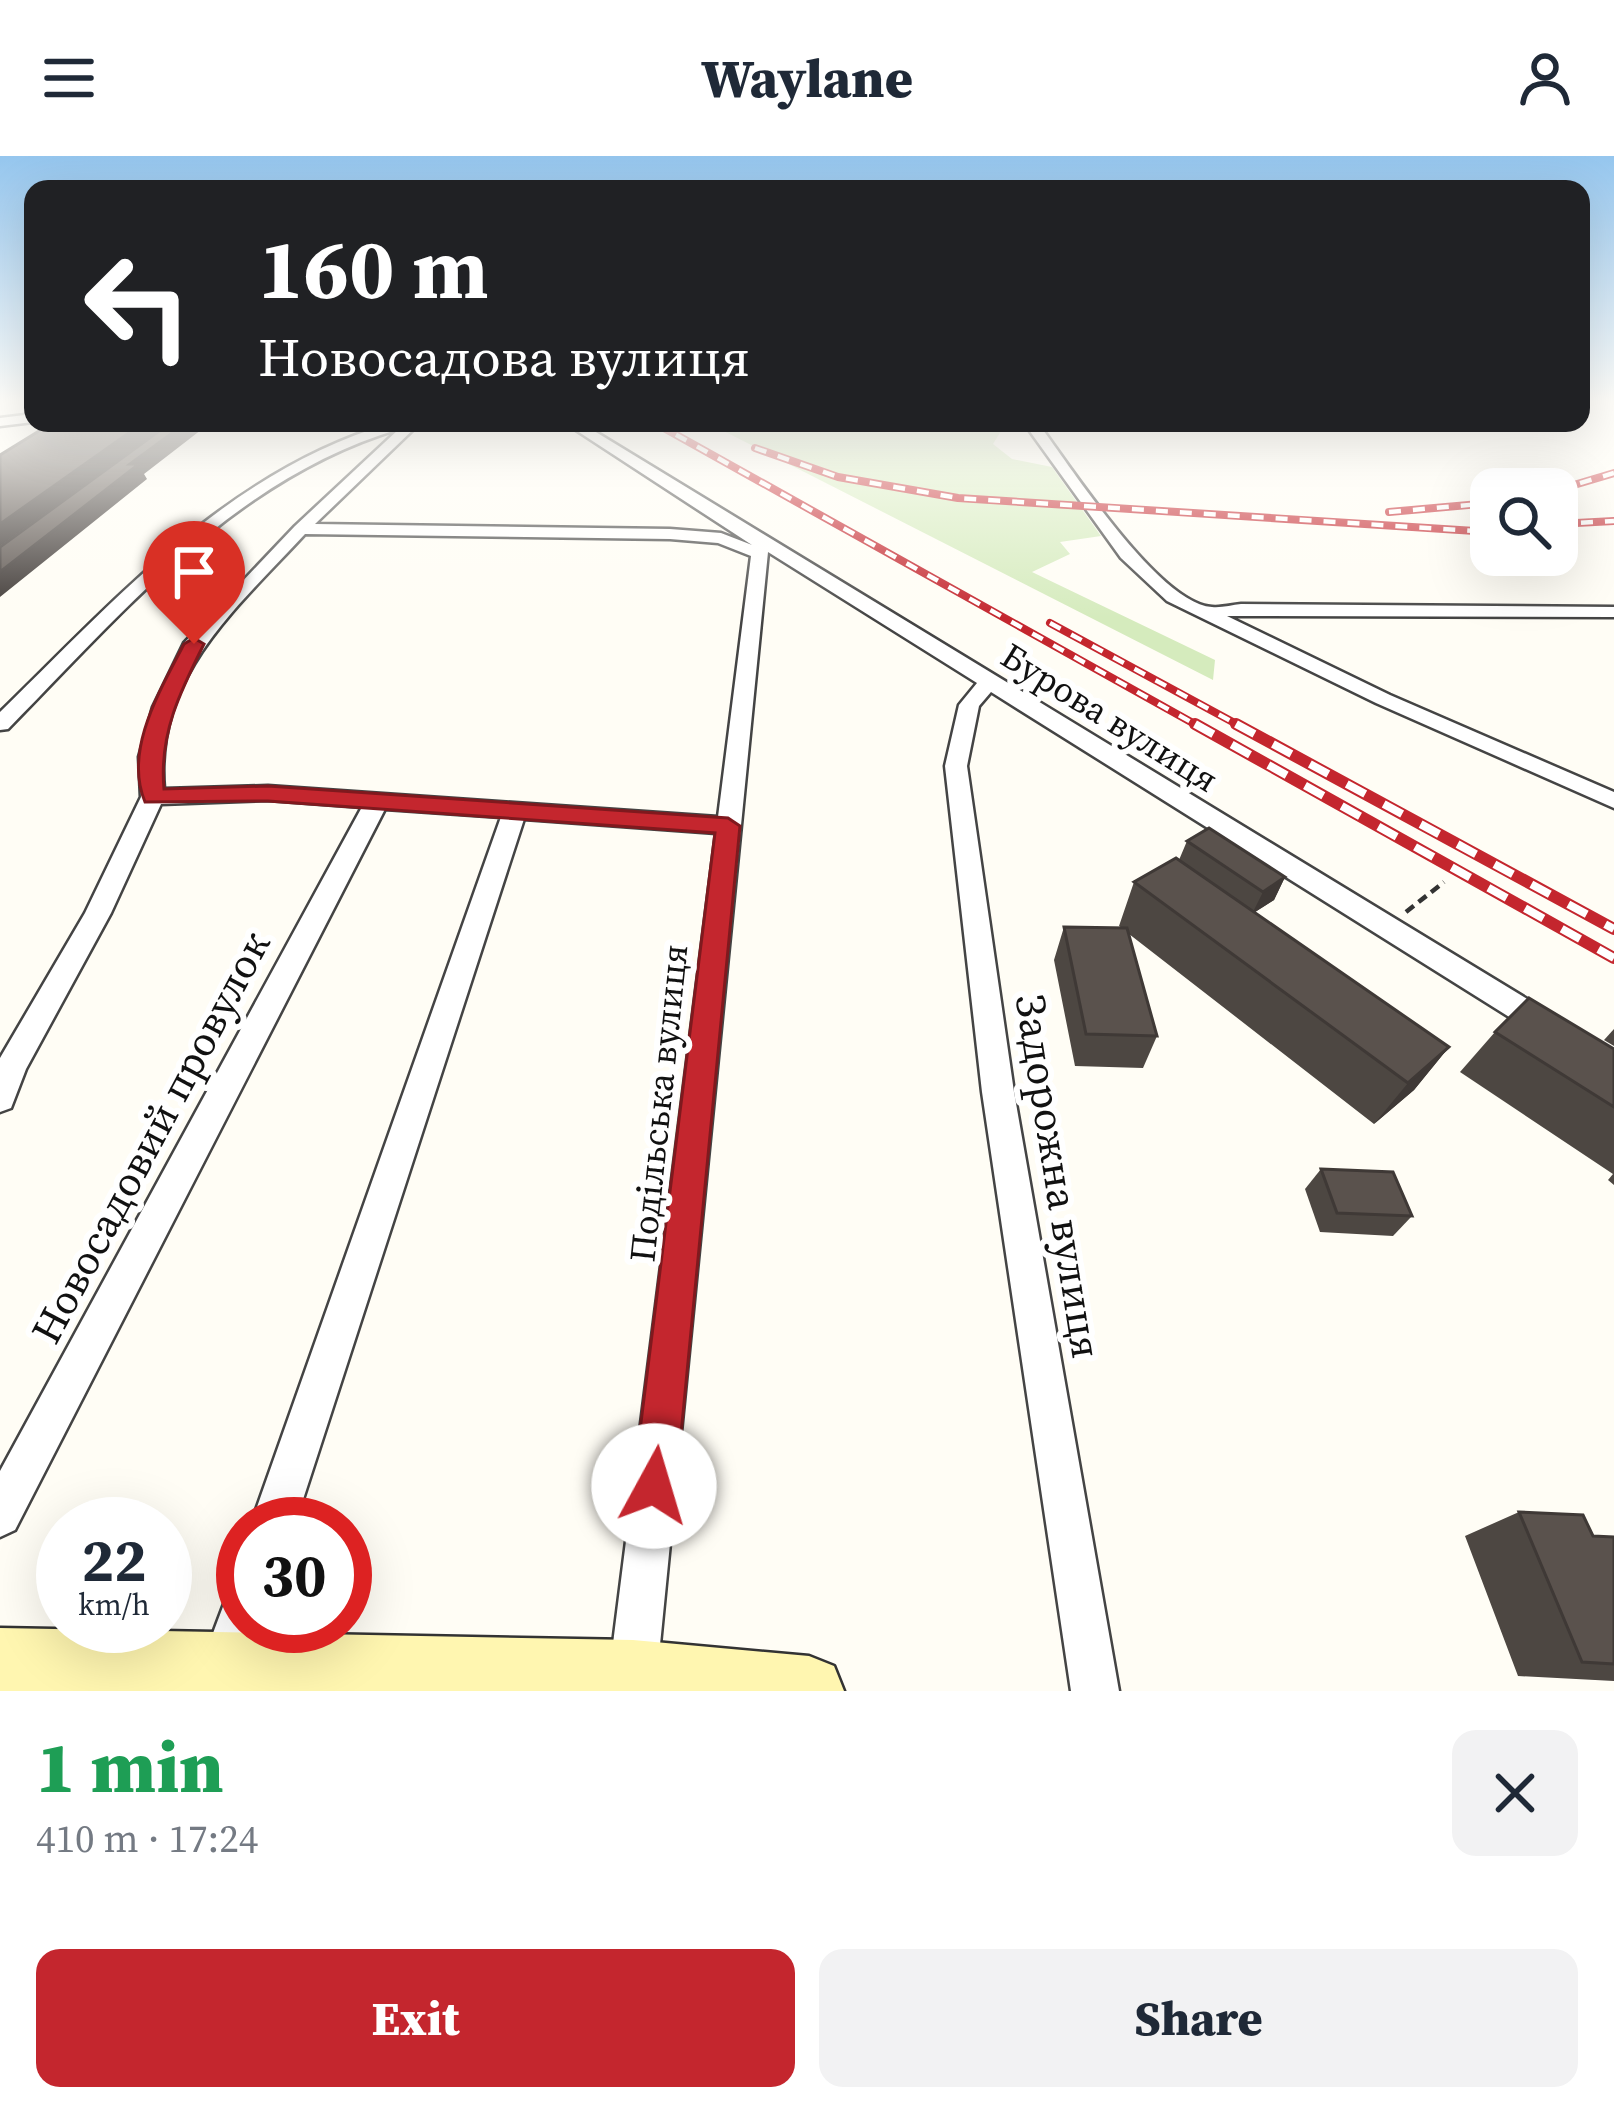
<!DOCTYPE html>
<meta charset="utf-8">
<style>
body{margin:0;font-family:"Source Serif 4",serif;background:#f2f2f3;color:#1f2937;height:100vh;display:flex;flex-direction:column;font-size:45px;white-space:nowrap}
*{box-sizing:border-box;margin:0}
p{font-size:39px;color:#747a83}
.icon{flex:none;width:66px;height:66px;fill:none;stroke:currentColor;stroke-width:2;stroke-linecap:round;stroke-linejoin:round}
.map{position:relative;height:1535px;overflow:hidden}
.sheet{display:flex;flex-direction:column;background:#fff;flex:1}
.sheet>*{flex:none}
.guide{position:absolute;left:24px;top:24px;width:1566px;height:252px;border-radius:24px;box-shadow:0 12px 48px #0002;background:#202124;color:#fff;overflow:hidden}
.buttons{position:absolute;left:1470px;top:312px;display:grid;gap:24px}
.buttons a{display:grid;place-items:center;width:108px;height:108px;border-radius:24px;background:#fff;box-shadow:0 12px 48px #0002;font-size:60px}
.speed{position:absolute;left:36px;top:1341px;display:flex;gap:24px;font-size:60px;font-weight:700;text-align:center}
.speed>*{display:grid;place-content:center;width:156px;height:156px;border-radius:50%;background:#fff;box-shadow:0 12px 48px #0002;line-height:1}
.speed small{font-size:30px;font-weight:400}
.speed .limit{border:18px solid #d22;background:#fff;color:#111}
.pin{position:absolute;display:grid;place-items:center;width:102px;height:102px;color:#fff;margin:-123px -51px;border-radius:50% 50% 50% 0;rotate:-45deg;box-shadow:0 0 12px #0007}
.pin .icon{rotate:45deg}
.me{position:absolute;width:132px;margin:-66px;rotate:6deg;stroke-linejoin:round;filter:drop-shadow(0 0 9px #0008)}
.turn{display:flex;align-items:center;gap:42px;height:252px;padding:0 36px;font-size:54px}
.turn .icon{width:156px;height:156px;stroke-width:2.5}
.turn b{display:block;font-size:84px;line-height:102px}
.round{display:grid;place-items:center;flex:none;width:126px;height:126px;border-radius:24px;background:#f2f2f3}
.summary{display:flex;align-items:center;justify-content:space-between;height:204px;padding:0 36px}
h1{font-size:72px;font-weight:800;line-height:90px;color:#1e9e55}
.primary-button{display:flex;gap:24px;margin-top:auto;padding:24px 36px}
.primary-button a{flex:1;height:138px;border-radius:24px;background:#c4262e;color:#fff;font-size:48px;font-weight:800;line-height:138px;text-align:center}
.primary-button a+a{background:#f2f2f3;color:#1f2937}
header{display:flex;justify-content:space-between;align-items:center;height:156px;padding:0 36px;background:#fff;font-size:54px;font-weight:800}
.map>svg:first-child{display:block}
.green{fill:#d5ebbd}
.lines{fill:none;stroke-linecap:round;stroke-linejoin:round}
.minor-casing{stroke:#444;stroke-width:5}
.secondary-casing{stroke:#333;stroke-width:5}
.path{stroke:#333;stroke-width:4.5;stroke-dasharray:10 6;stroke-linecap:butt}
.minor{fill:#fff;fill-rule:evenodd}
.secondary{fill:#fff6b0;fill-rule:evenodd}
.rail-far1-casing{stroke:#c4262e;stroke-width:8}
.rail-casing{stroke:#c4262e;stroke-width:12}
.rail-far1{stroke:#fff;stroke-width:4.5;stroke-dasharray:12;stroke-linecap:butt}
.rail{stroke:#fff;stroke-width:8;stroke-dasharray:21;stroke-linecap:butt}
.wall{fill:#4d4742}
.shaded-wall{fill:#3f3936}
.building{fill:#5a524d;stroke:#3f3936;stroke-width:3}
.route{fill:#c4262e;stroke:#7f191e;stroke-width:3}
.labels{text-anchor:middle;stroke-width:12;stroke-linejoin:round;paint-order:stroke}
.street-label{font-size:36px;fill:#111;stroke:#fff}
.near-street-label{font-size:42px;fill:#111;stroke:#fff}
</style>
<header><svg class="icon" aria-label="menu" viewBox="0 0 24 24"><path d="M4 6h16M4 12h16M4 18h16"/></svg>Waylane<svg class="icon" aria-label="person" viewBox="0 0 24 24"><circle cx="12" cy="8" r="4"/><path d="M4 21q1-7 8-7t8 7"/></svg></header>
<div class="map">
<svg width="1614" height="1535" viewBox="0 0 1614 1535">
<rect width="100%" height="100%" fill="#fffdf5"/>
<path class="green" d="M 708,267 L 1006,267 L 993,288 L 1012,303 L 1052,311 L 1101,380 L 1060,386 L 1070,398 L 1032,416 L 1215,504 L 1213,524 Z"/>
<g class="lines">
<defs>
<g id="minor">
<path d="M 33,258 L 33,266 L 0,270 L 0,262 Z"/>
<path d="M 391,267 L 420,267 L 315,368 L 670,373 L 721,377 L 752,389 L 565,267 L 581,267 L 1560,863 L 1564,871 L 1560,879 L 1549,883 L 1538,879 L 991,536 L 979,550 L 967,610 L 1014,936 L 1119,1535 L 1071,1535 L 982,936 L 945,610 L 959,549 L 977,527 L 768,396 L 657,1519 L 650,1535 L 616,1535 L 609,1519 L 716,677 L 524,663 L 295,1368 L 251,1368 L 501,661 L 385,653 L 15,1374 L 0,1381 L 0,1315 L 362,651 L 268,644 L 161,648 L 111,757 L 26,913 L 11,952 L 0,956 L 0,902 L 85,757 L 141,641 L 139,601 L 153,551 L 184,487 L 295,370 L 399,273 C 235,322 124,455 8,573 L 0,574 L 0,556 C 118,441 229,315 391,267 ZM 305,378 L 670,383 L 718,387 L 751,400 L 718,661 L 268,630 L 164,633 C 154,520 236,453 305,378 Z"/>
<path d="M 1024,267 L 1038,267 C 1070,310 1159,448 1212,451 C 1221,452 1232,449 1241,448 L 1614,451 L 1614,461 L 1227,460 L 1390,539 L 1614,636 L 1614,652 L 1376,547 L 1167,445 L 1121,402 Z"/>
<path d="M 243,1433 L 243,1470 L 262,1470 L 242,1526 L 225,1533 L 208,1526 L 201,1509 L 227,1440 Z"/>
</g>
<path id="secondary" d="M 0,1472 L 633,1484 L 809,1500 L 834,1510 L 844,1535 L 0,1535 Z"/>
</defs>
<use href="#minor" class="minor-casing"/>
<use href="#secondary" class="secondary-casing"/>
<path class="path" d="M 1406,756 L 1444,726"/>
<use href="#minor" class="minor"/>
<use href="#secondary" class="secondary"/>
<defs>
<g id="rail-far1">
<path d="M 655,267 L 1200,571"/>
<path d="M 755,292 L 838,321 L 958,342 L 1491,376"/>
<path d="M 1557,334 L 1614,317"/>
<path d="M 1389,356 L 1491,347"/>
<path d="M 1557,368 L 1614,365"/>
<path d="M 1050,467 L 1242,571"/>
</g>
<g id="rail">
<path d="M 1195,568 L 1614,802"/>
<path d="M 1236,568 L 1614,773"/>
</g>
</defs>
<use href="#rail-far1" class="rail-far1-casing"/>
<use href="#rail" class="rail-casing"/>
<use href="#rail-far1" class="rail-far1"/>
<use href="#rail" class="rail"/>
</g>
<g class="wall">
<path d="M 1187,685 L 1285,721 L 1274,744 L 1255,756 L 1449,891 L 1414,934 L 1374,968 L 1129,778 L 1157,880 L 1143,912 L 1075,910 L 1054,804 L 1064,771 L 1122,772 L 1119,770 L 1134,726 L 1179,704 Z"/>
<path d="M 1614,873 L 1614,890 L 1604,884 Z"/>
<path d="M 1495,876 L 1614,893 L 1614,1029 L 1608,1024 L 1613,1018 L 1460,916 Z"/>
<path d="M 1321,1013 L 1412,1060 L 1393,1080 L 1320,1076 L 1305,1033 Z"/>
<path d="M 1519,1356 L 1593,1380 L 1614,1381 L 1614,1525 L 1518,1520 L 1465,1380 Z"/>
</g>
<g class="shaded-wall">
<path d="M 143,267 L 169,267 L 0,390 L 0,368 Z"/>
<path d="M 186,267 L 210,267 L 144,318 L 147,323 L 0,441 L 0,416 L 130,308 Z"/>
<path d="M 1285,721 L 1274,744 L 1252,758 L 1263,736 Z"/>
<path d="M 1449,891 L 1414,934 L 1374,968 L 1408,927 Z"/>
</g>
<g class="building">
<path d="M 52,267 L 143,267 L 0,368 L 0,299 Z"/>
<path d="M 170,267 L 186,267 L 130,308 L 139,308 L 0,416 L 0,391 Z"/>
<path d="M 1209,672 L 1285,721 L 1263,736 L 1187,685 Z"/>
<path d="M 1176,702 L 1449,891 L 1408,927 L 1134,726 Z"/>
<path d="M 1064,771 L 1127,772 L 1157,880 L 1086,878 Z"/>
<path d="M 1529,842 L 1614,893 L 1614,951 L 1495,876 Z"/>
<path d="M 1321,1013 L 1393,1016 L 1412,1060 L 1337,1057 Z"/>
<path d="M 1519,1356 L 1583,1359 L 1593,1380 L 1614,1381 L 1614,1508 L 1582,1506 Z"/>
</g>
<linearGradient id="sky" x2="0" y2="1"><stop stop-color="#95c6ee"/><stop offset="0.53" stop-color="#fffefa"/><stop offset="1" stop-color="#fffefa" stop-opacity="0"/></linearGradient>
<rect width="1614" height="462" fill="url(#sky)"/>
<path class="route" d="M 194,482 L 204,488 C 180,536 159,578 164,633 L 268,630 L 728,662 L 740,670 L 676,1330 L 670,1345 L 654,1352 L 639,1345 L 633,1330 L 715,677 L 268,645 L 145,646 C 123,594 161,533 184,488 Z"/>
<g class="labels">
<g class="street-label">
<text transform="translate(1110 561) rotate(32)" y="13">Бурова вулиця</text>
<text transform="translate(658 947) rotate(-84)" y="13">Подільська вулиця</text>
</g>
<g class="near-street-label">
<text transform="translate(150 981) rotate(-62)" y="15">Новосадовий провулок</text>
<text transform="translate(1059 1020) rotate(81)" y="15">Задорожна вулиця</text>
</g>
</g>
</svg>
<div class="buttons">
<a><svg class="icon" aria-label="search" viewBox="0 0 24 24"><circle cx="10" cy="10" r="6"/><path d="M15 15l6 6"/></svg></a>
</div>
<div class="speed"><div>22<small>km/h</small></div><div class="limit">30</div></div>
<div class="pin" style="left:194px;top:488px;background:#d93025"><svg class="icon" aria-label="arrive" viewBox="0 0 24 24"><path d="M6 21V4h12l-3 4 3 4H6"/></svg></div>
<svg class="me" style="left:654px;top:1330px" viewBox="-20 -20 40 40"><circle r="19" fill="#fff"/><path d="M0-13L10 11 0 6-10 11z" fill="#c4262e"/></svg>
<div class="guide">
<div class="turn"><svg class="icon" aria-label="left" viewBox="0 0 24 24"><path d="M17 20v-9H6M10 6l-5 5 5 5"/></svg><div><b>160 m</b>Новосадова вулиця</div></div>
</div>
</div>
<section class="sheet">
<div class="summary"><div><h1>1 min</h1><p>410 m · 17:24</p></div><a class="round"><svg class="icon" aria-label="close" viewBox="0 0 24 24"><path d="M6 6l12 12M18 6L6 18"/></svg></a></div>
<div class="primary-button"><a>Exit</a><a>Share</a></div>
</section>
